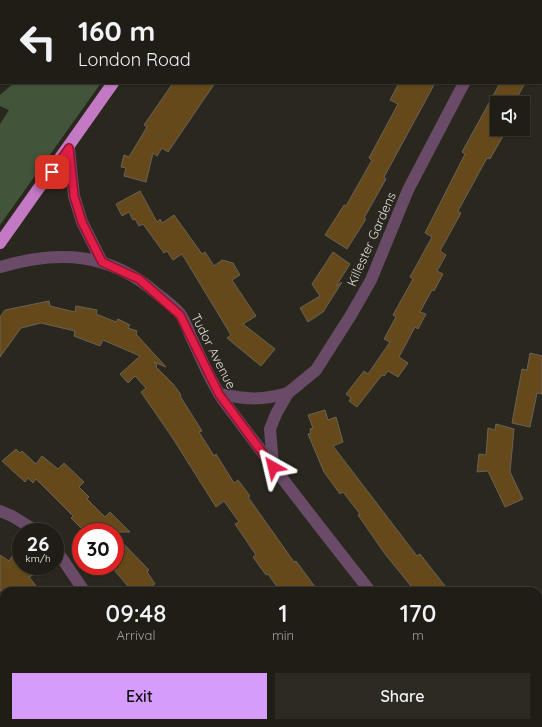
<!DOCTYPE html>
<style>
body{margin:0;font-family:Quicksand,sans-serif;background:#2c2a23;color:#f1f3f6;height:100vh;display:flex;flex-direction:column;font-size:15px;white-space:nowrap}
*{box-sizing:border-box;margin:0}
p{font-size:13px;color:#a1a2a1}
.icon{flex:none;width:22px;height:22px;fill:none;stroke:currentColor;stroke-width:2;stroke-linecap:round;stroke-linejoin:round}
.map{position:relative;flex:1;overflow:hidden}
.side{position:absolute;left:0px;top:587px;width:542px;height:140px;display:flex;flex-direction:column;background:#1f1d16;border-radius:12px 12px 0 0;box-shadow:0 1px 3px #0004,0 0 0 1px #3c3b35}
.side>*{flex:none}
.hud{position:absolute;left:0px;top:0px;width:542px;height:84px;box-shadow:0 1px 3px #0004,0 0 0 1px #3c3b35;background:#1f1d16;color:#f1f3f6;overflow:hidden}
.tools{position:absolute;left:490px;top:96px;display:grid;gap:8px}
.tools a{display:grid;place-items:center;width:40px;height:40px;border-radius:0px;background:#1f1d16;box-shadow:0 1px 3px #0004,0 0 0 1px #3c3b35;font-size:20px}
.speed{position:absolute;left:12px;top:523px;display:flex;gap:8px;font-size:20px;font-weight:700;text-align:center}
.speed>*{display:grid;place-content:center;width:52px;height:52px;border-radius:50%;background:#1f1d16;box-shadow:0 1px 3px #0004,0 0 0 1px #3c3b35;line-height:1}
.speed small{font-size:10px;font-weight:400}
.speed .limit{border:6px solid #d22;background:#fff;color:#111}
.pin{position:absolute;display:grid;place-items:center;width:34px;height:34px;color:#fff;margin:-17px;border-radius:8px;box-shadow:0 2px 6px #0006}
.me{position:absolute;width:44px;margin:-22px;rotate:323deg;stroke-linejoin:round;filter:drop-shadow(0 0 3px #0008)}
.turn{display:flex;align-items:center;gap:14px;height:84px;padding:0 12px;font-size:18px}
.turn .icon{width:52px;height:52px;stroke-width:2.5}
.turn b{display:block;font-size:28px;line-height:34px}
.eta{display:flex;justify-content:space-evenly;align-items:center;height:68px;text-align:center}
.eta b{font-size:24px;font-weight:600;line-height:28px}
.cta{display:flex;gap:8px;margin-top:auto;padding:8px 12px}
.cta a{flex:1;height:46px;border-radius:0px;background:#d59cfb;color:#111;font-size:16px;font-weight:600;line-height:46px;text-align:center}
.cta a+a{background:#2c2a23;color:#f1f3f6}
.map>svg:first-child{display:block}
.green{fill:#42553a}
.building{fill:#66491a;stroke:#696259}
.lines{fill:none;stroke-linecap:round;stroke-linejoin:round}
.street{stroke:#694b68;stroke-width:12}
.highway{stroke:#c379c3;stroke-width:12}
.route-casing{stroke:#92132f;stroke-width:10}
.route{stroke:#e11d48;stroke-width:7}
.labels{text-anchor:middle;stroke-width:3;stroke-linejoin:round;paint-order:stroke}
.street-label{font-size:13px;fill:#dddcd6;stroke:#29271e}
</style>
<div class="map">
<svg width="542" height="727" viewBox="0 0 542 727">
<rect width="100%" height="100%" fill="#29271e"/>
<path class="green" d="M 14,83 L 101,83 L 0,225 L 0,124 L 9,110 L 0,106 L 0,95 Z"/>
<g class="building">
<path d="M 173,83 L 215,83 L 168,152 L 162,148 L 157,156 L 153,153 L 146,182 L 124,176 L 126,168 L 121,167 L 124,155 L 129,157 L 147,127 L 144,125 Z"/>
<path d="M 399,83 L 435,83 L 384,177 L 386,179 L 364,218 L 366,219 L 347,249 L 325,235 L 344,205 L 346,206 L 372,160 L 369,158 L 398,104 L 390,100 Z"/>
<path d="M 500,83 L 525,83 L 514,103 L 497,103 L 497,132 L 503,136 L 490,159 L 487,158 L 458,211 L 461,213 L 440,251 L 446,255 L 437,271 L 443,274 L 434,291 L 432,290 L 420,312 L 426,314 L 418,329 L 415,327 L 399,357 L 408,363 L 398,377 L 388,371 L 384,376 L 382,375 L 357,407 L 349,401 L 351,398 L 346,394 L 364,371 L 368,374 L 390,342 L 384,339 L 396,317 L 393,315 L 413,279 L 410,277 L 432,237 L 425,233 L 465,154 L 462,152 Z"/>
<path d="M 140,191 L 157,222 L 160,219 L 162,223 L 174,215 L 202,254 L 205,252 L 214,266 L 222,260 L 233,263 L 240,275 L 232,280 L 256,316 L 243,324 L 275,349 L 261,366 L 227,338 L 231,335 L 182,254 L 173,260 L 167,251 L 164,253 L 143,224 L 139,226 L 135,219 L 133,220 L 129,212 L 122,216 L 116,204 Z"/>
<path d="M 333,252 L 350,264 L 336,286 L 342,282 L 323,312 L 308,322 L 300,308 L 320,296 L 312,284 Z"/>
<path d="M 49,301 L 50,306 L 75,312 L 76,306 L 97,310 L 96,314 L 116,322 L 118,319 L 130,325 L 128,328 L 137,331 L 136,334 L 166,367 L 154,362 L 157,365 L 156,367 L 174,385 L 181,395 L 180,396 L 202,431 L 199,432 L 214,456 L 216,454 L 234,483 L 238,480 L 250,496 L 248,497 L 294,562 L 296,561 L 318,591 L 280,591 L 268,574 L 266,575 L 253,557 L 256,555 L 235,524 L 239,522 L 224,501 L 216,507 L 172,437 L 141,392 L 146,388 L 135,376 L 128,383 L 120,374 L 140,356 L 103,340 L 100,346 L 74,336 L 75,331 L 41,323 L 21,328 L 0,357 L 0,317 L 5,310 Z"/>
<path d="M 530,353 L 542,356 L 542,394 L 537,393 L 530,427 L 512,423 L 522,369 L 527,370 Z"/>
<path d="M 325,410 L 328,420 L 336,417 L 343,442 L 333,446 L 417,556 L 420,554 L 449,591 L 415,591 L 385,554 L 358,515 L 360,514 L 343,492 L 340,494 L 324,472 L 308,434 L 311,433 L 310,429 L 313,428 L 308,415 Z"/>
<path d="M 496,424 L 514,429 L 510,472 L 523,499 L 505,507 L 488,471 L 477,472 L 479,454 L 486,455 L 488,428 L 495,430 Z"/>
<path d="M 16,449 L 20,453 L 22,451 L 36,464 L 42,456 L 58,469 L 64,463 L 84,482 L 79,487 L 89,497 L 87,499 L 105,517 L 110,512 L 130,532 L 85,532 L 71,518 L 73,516 L 36,479 L 33,483 L 28,478 L 25,482 L 2,461 Z"/>
<path d="M 115,535 L 149,570 L 147,572 L 155,584 L 145,591 L 132,591 L 115,571 Z"/>
<path d="M 0,555 L 9,561 L 13,555 L 21,560 L 21,566 L 26,566 L 33,575 L 29,577 L 40,591 L 0,591 Z"/>
</g>
<g class="lines">
<g class="street">
<path d="M 87,0 L 88,1"/>
<path d="M 512,1 L 512,0"/>
<path d="M 69,148 L 74,196 L 82,222 L 102,262"/>
<path d="M 0,267 C 58,250 109,252 156,293 C 164,299 175,307 181,315 C 185,321 188,330 191,337 C 202,359 211,384 226,404 C 273,467 321,529 370,591"/>
<path d="M 219,394 C 246,399 261,401 288,393"/>
<path d="M 273,465 L 270,429 L 276,414 L 288,393 L 316,370 L 351,315 L 371,280 L 408,190 L 464,83"/>
<path d="M 0,511 L 12,516 L 38,532"/>
<path d="M 55,548 L 84,591"/>
<path d="M 163,723 L 165,727"/>
<path d="M 475,723 L 478,727"/>
</g>
<g class="highway">
<path d="M 170,1 L 170,0"/>
<path d="M 0,243 L 113,83"/>
</g>
</g>
<g class="lines">
<defs>
<path id="route" d="M 52,172 L 69,148 L 74,196 L 82,222 L 102,262 L 139,279 L 180,315 L 219,394 L 273,467"/>
</defs>
<use href="#route" class="route-casing"/>
<use href="#route" class="route"/>
</g>
<g class="labels">
<g class="street-label">
<text transform="translate(371 239) rotate(-66)" y="5">Killester Gardens</text>
<text transform="translate(214 351) rotate(63)" y="5">Tudor Avenue</text>
</g>
</g>
</svg>
<div class="tools">
<a><svg class="icon" aria-label="sound" viewBox="0 0 24 24"><path d="M4 9h4l5-4v14l-5-4H4zM17 9q2 3 0 6"/></svg></a>
</div>
<div class="speed"><div>26<small>km/h</small></div><div class="limit">30</div></div>
<div class="pin" style="left:52px;top:172px;background:#d93025"><svg class="icon" aria-label="arrive" viewBox="0 0 24 24"><path d="M6 21V4h12l-3 4 3 4H6"/></svg></div>
<svg class="me" style="left:273px;top:467px" viewBox="-20 -20 40 40"><path d="M0-17L14 15 0 8-14 15z" fill="#e11d48" stroke="#fff" stroke-width="4"/></svg>
<div class="hud">
<div class="turn"><svg class="icon" aria-label="left" viewBox="0 0 24 24"><path d="M17 20v-9H6M10 6l-5 5 5 5"/></svg><div><b>160 m</b>London Road</div></div>
</div>
<section class="side">
<div class="eta">
<div><b>09:48</b><p>Arrival</p></div>
<div><b>1</b><p>min</p></div>
<div><b>170</b><p>m</p></div>
</div>
<div class="cta"><a>Exit</a><a>Share</a></div>
</section>
</div>
